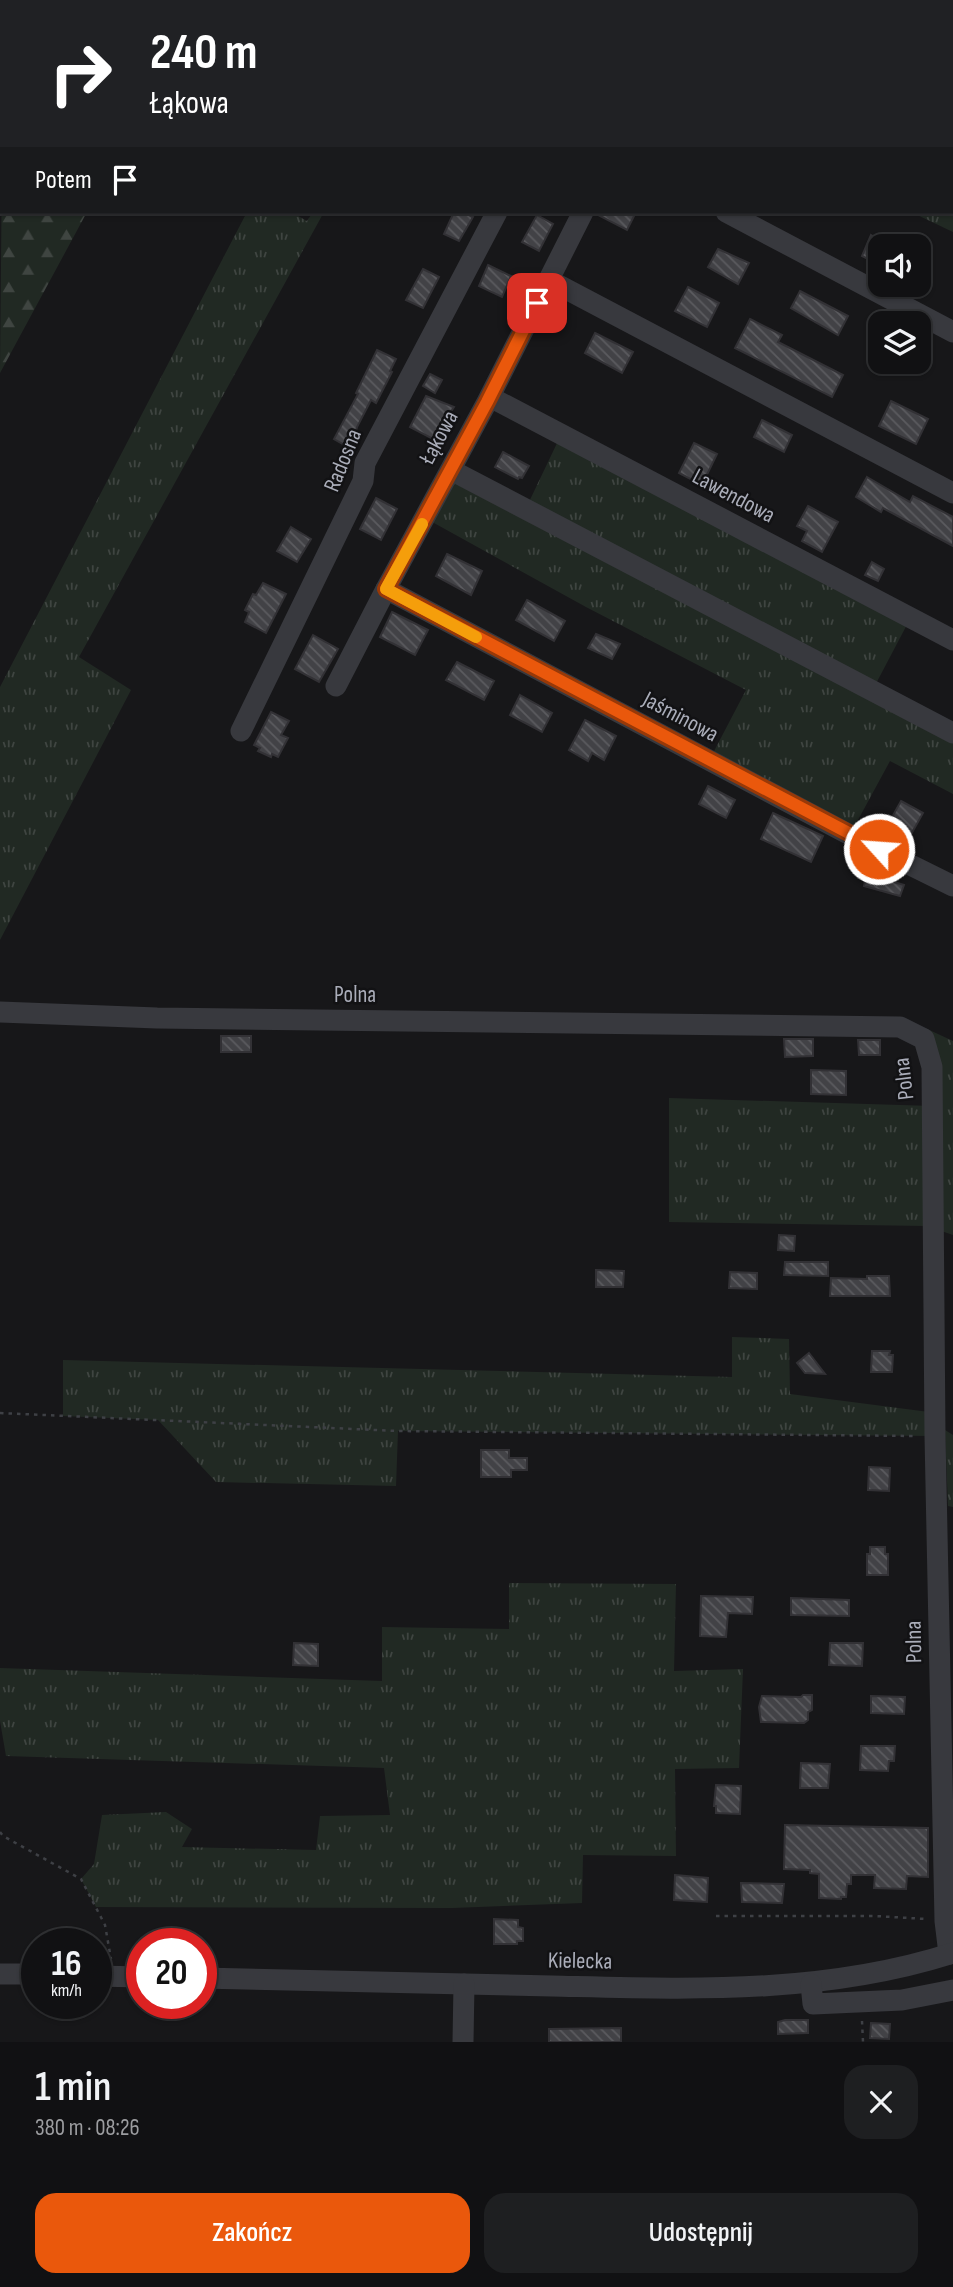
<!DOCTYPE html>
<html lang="pl">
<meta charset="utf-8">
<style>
body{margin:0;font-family:"Sofia Sans Condensed",sans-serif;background:#1e1f21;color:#f1f3f6;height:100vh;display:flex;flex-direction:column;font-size:26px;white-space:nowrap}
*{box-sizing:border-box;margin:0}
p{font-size:23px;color:#9c9da0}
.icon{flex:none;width:38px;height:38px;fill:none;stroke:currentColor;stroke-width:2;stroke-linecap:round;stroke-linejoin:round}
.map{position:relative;height:2042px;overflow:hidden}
.panel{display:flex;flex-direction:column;background:#111113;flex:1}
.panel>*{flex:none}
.banner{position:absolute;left:0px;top:0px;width:954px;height:214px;box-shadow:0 2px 5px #0004,0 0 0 2px #303133;background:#202124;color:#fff;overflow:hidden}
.buttons{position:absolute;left:868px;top:234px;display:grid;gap:14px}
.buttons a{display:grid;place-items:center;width:63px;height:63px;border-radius:14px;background:#111113;box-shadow:0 2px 5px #0004,0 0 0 2px #303133;font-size:35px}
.speed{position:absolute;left:21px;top:1928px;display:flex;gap:14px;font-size:35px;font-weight:700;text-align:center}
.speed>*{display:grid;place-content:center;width:91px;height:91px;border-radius:50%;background:#111113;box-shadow:0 2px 5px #0004,0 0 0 2px #303133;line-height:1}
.speed small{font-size:18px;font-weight:400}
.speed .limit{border:10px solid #d22;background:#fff;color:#111}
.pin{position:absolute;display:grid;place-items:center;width:60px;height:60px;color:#fff;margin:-30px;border-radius:14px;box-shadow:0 4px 10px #0006}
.me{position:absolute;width:77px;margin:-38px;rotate:296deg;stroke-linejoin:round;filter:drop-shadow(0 0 5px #0008)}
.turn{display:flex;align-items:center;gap:24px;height:147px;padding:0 35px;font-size:32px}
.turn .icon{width:91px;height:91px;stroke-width:2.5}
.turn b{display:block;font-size:49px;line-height:60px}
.then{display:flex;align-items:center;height:66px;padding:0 35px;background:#0003;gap:14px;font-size:26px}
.round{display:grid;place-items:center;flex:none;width:74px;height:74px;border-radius:21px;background:#1e1f21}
.overview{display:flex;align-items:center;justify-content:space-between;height:119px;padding:0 35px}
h1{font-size:42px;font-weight:600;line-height:52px}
.button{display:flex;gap:14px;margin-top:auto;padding:14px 35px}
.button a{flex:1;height:80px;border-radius:21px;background:#ea580c;color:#fff;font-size:28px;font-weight:600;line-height:80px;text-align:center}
.button a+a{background:#1e1f21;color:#f1f3f6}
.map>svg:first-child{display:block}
.grass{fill:url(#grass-tufts)}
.forest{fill:url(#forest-firs)}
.building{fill:url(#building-back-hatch);stroke:#323135;stroke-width:2}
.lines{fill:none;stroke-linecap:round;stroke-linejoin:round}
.path{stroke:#3e4045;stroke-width:2.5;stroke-dasharray:3.5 5;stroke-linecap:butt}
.minor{stroke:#38393e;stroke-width:21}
.highway{stroke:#64676f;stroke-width:30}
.route-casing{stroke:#983908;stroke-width:18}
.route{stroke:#ea580c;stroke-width:12}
.slow{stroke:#f59e0b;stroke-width:12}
.labels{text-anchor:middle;stroke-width:5;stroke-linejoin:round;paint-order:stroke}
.street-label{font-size:23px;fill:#aaadb9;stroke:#121214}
</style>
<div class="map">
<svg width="953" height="2042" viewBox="0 0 953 2042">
<defs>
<pattern id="grass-tufts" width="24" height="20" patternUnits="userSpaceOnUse" patternTransform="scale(1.75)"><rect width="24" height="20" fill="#212923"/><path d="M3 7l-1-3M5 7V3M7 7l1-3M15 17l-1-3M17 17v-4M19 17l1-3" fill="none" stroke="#3f4541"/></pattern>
<pattern id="forest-firs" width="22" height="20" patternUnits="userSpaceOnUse" patternTransform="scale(1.75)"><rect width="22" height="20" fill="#212923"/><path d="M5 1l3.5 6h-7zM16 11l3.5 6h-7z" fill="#3f4541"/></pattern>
<pattern id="building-back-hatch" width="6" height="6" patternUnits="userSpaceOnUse" patternTransform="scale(1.75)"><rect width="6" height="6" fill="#424246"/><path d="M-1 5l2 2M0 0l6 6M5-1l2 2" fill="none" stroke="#5b5b5f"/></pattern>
</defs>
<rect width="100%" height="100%" fill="#171719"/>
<g class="grass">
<path d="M 0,0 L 92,0 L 2,2 L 0,161 Z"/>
<path d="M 952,89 L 953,89 L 953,232 L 911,212 L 952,212 Z"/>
<path d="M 247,212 L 291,212 L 307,221 L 313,212 L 324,212 L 79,657 L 131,690 L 0,940 L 0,687 Z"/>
<path d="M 559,439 L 911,617 L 871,693 L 953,735 L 953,794 L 890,761 L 852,831 L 712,755 L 746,690 L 586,607 L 425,518 L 456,468 L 528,504 Z"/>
<path d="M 925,1028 L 953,1041 L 953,1235 L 927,1226 L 669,1222 L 669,1098 L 932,1106 Z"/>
<path d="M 732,1337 L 789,1339 L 790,1394 L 929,1412 L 935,1436 L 398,1431 L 396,1486 L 216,1482 L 158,1420 L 63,1416 L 63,1360 L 732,1377 Z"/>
<path d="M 945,1430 L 953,1435 L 953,1507 L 948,1506 Z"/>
<path d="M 509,1583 L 676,1584 L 674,1671 L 743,1669 L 739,1768 L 675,1769 L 676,1856 L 583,1855 L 582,1903 L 452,1908 L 96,1907 L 81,1879 L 94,1864 L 102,1815 L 166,1812 L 192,1829 L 182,1847 L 316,1850 L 320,1816 L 390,1815 L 384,1768 L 6,1756 L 0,1721 L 0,1668 L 382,1681 L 382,1627 L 509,1629 Z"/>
</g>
<g class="forest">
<path d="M 92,0 L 201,0 L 91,2 Z"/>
<path d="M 2,158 L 2,212 L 87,212 L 0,373 Z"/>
</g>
<g class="building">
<path d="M 454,212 L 463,212 L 473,217 L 459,241 L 444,234 Z"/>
<path d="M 596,212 L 636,212 L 627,230 L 596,214 Z"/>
<path d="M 537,215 L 553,224 L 539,251 L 522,242 Z"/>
<path d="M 871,235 L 880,240 L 880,265 L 862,256 Z"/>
<path d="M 718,249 L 749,263 L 738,284 L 708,267 Z"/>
<path d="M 488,265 L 511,276 L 502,297 L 479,286 Z"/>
<path d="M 423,269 L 439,277 L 423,308 L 406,300 Z"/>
<path d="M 688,287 L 719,303 L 707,327 L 675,311 Z"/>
<path d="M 800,291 L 848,316 L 838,335 L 791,308 Z"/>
<path d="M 750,319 L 782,335 L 778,342 L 843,375 L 832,397 L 735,348 Z"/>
<path d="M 595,333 L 633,352 L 622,373 L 585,353 Z"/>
<path d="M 377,350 L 396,359 L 390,371 L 392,372 L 376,403 L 371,400 L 357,427 L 354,439 L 348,447 L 334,439 L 358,394 L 356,393 Z"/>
<path d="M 430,374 L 442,380 L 435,393 L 423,386 Z"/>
<path d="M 426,396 L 454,407 L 433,439 L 410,427 Z"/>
<path d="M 891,401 L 928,419 L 916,444 L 879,426 Z"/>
<path d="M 762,420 L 792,435 L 784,452 L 754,437 Z"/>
<path d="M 694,443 L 717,454 L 702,485 L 679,473 Z"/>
<path d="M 503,452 L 529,466 L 522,478 L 519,477 L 518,479 L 495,467 Z"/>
<path d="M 867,477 L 910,502 L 913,496 L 953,517 L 953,546 L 883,508 L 881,512 L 856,497 Z"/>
<path d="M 376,498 L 397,509 L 381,540 L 360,529 Z"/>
<path d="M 808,506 L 838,522 L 822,552 L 802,541 L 807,531 L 797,526 Z"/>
<path d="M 291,527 L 311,539 L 297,562 L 277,551 Z"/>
<path d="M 447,554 L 482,571 L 471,595 L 436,576 Z"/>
<path d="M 872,562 L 884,569 L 878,581 L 865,575 Z"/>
<path d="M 263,583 L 286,594 L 266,633 L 245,622 L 249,612 L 245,610 L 253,594 L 256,595 Z"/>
<path d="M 527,600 L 565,621 L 554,641 L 516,620 Z"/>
<path d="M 392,612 L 428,630 L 415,655 L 380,637 Z"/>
<path d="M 596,634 L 620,644 L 612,659 L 588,648 Z"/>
<path d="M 313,635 L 338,649 L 319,682 L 295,669 Z"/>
<path d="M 457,662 L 494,681 L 484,700 L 446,680 Z"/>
<path d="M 520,695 L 552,713 L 542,732 L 510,715 Z"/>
<path d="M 271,712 L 289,721 L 281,735 L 288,738 L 278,757 L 272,754 L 271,757 L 258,751 L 260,748 L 254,745 Z"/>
<path d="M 585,720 L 616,736 L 604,760 L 592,753 L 588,761 L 569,750 Z"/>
<path d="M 708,786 L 735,800 L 726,818 L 699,804 Z"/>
<path d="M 901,801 L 923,813 L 909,838 L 887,826 Z"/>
<path d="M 773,813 L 823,836 L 811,862 L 761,839 Z"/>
<path d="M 867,874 L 904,885 L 900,896 L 864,886 Z"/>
<rect x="221" y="1036" width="30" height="16"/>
<path d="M 784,1039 L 813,1039 L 813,1056 L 785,1057 Z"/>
<path d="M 858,1040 L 880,1040 L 880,1055 L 859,1055 Z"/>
<path d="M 811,1070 L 846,1071 L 846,1095 L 811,1094 Z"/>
<path d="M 779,1235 L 795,1236 L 794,1251 L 778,1250 Z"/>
<path d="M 785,1262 L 828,1262 L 828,1276 L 784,1275 Z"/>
<path d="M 596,1270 L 624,1271 L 623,1287 L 596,1287 Z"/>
<path d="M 730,1272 L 757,1273 L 757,1289 L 729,1288 Z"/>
<path d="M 867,1276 L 889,1276 L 890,1296 L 830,1296 L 831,1278 L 867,1279 Z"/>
<path d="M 872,1351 L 890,1351 L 889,1355 L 893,1355 L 892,1372 L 871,1372 Z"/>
<path d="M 809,1353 L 825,1374 L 805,1373 L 797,1363 Z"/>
<path d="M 481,1450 L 509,1450 L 509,1458 L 527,1458 L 527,1470 L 511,1470 L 511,1477 L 481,1477 Z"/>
<path d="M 869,1467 L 890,1468 L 889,1491 L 868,1490 Z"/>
<path d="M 870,1547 L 885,1547 L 885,1554 L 888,1554 L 888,1575 L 867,1575 L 867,1554 L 870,1554 Z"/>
<path d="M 701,1596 L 753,1597 L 752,1614 L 728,1613 L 726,1637 L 700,1636 Z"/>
<path d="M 791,1598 L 849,1600 L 849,1616 L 791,1615 Z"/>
<path d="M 294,1643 L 318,1644 L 318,1666 L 293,1665 Z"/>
<path d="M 830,1643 L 863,1643 L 862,1666 L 829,1665 Z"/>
<path d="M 803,1695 L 812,1695 L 812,1710 L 808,1712 L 808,1720 L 804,1723 L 761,1722 L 759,1707 L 762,1696 L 801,1697 Z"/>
<path d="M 871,1696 L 905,1697 L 904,1714 L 871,1713 Z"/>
<path d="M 861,1746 L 895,1746 L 894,1761 L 889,1761 L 888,1771 L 860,1770 Z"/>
<path d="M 801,1763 L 830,1764 L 828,1788 L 800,1788 Z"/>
<path d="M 716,1785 L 741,1786 L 740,1814 L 716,1813 L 716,1806 L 714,1806 Z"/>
<path d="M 785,1825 L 928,1828 L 928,1877 L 907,1876 L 906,1889 L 874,1888 L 875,1875 L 851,1875 L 851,1884 L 847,1884 L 846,1897 L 841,1897 L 841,1899 L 819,1898 L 819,1874 L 810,1873 L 810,1870 L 784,1869 Z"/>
<path d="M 675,1875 L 708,1878 L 707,1902 L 674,1900 Z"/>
<path d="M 741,1883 L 784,1884 L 782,1903 L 742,1902 Z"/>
<path d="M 494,1919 L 518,1920 L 518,1927 L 523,1928 L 523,1941 L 517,1941 L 517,1944 L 494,1944 Z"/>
<path d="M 785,2020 L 808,2020 L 808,2033 L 778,2034 L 778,2022 Z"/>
<path d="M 871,2023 L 890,2024 L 889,2039 L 870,2038 Z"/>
<path d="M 621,2028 L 621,2042 L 549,2042 L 549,2029 Z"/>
</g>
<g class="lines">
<g class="path">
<path d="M 0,1413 L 398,1431 L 917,1436"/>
<path d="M 0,1832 L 3,1836 L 81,1879 L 105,1925 L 111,1959"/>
<path d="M 716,1916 L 875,1916 L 926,1919"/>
<path d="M 862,2021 L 863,2042"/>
</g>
<g class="minor">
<path d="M 482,0 L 490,2"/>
<path d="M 952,80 L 953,80"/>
<path d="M 726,212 L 953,332"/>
<path d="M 549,280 L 953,493"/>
<path d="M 490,397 L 953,640"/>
<path d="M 451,470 L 953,733"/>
<path d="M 386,589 L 854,837 L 953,886"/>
<path d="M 336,686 L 386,589 L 487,402 L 583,212"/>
<path d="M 241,731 L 363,481 L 365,463 L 497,212"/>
<path d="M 0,1012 L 157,1018 L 900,1027 L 924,1039 L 932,1067 L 935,1436 L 945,1921 L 949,1954"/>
<path d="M 0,1974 L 37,1974"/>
<path d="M 96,1976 L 142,1977"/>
<path d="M 201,1978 C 318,1980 435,1983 552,1986 C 688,1989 822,1995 953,1953"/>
<path d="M 811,1984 L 813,2004 L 902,2000 L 953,1990"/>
<path d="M 463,2042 L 464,1984"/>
</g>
<g class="highway">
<path d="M 715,0 L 725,2"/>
<path d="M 883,0 L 895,2"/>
<path d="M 952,9 L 953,9"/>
<path d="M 952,34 L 953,35"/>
</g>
</g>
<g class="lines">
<defs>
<path id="route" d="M 537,303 L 487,402 L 386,589 L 879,849"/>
</defs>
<use href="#route" class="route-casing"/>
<use href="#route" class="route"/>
<path class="slow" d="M 422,524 L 386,589 L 476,637"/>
</g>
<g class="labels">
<g class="street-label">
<text transform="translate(438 437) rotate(-62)" y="8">Łąkowa</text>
<text transform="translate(342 460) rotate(-68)" y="8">Radosna</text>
<text transform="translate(734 495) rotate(28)" y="8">Lawendowa</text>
<text transform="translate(681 716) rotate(28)" y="8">Jaśminowa</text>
<text x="355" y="1002">Polna</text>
<text transform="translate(903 1079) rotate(-97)" y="8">Polna</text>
<text transform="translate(913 1642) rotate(-91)" y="8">Polna</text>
<text transform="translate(580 1960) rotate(1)" y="8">Kielecka</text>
</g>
</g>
</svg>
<div class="buttons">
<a><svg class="icon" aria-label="sound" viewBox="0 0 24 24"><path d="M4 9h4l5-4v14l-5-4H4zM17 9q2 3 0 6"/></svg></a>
<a><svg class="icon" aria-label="layers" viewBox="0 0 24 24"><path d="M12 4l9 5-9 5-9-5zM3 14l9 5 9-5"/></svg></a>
</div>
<div class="speed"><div>16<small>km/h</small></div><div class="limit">20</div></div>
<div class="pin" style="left:537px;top:303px;background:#d93025"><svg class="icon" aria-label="arrive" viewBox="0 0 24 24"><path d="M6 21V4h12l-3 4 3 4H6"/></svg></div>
<svg class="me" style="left:879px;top:849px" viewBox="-20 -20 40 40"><circle r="17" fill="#ea580c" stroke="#fff" stroke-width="3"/><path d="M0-11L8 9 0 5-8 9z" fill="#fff"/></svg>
<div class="banner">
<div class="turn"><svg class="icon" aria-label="right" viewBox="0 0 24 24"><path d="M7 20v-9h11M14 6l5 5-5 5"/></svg><div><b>240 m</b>Łąkowa</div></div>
<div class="then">Potem<svg class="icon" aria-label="arrive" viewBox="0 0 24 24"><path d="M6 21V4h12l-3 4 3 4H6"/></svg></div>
</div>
</div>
<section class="panel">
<div class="overview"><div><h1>1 min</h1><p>380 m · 08:26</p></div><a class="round"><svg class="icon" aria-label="close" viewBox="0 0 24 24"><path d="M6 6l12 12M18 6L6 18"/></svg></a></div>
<div class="button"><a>Zakończ</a><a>Udostępnij</a></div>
</section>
